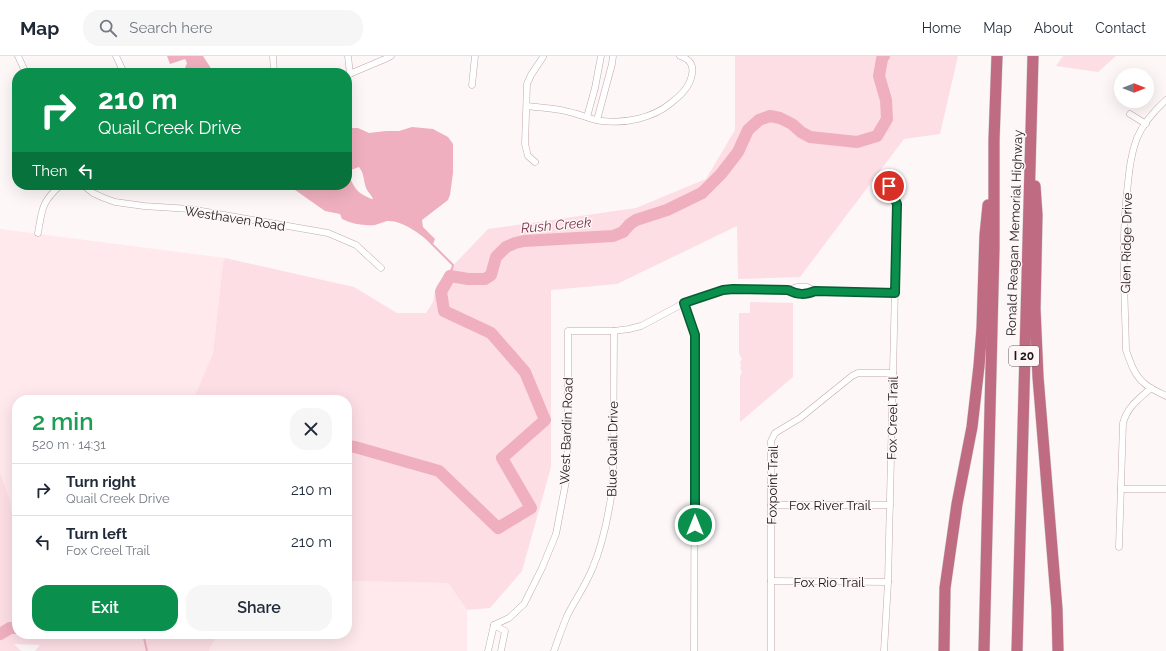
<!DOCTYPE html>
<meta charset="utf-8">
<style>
body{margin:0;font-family:Raleway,sans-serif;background:#f6f6f7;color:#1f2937;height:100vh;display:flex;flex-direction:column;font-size:15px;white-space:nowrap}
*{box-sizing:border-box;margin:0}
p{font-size:13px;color:#747a83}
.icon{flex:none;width:22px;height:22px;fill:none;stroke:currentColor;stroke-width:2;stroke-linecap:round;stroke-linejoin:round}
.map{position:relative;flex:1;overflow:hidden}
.side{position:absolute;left:12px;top:339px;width:340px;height:244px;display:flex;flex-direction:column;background:#fff;border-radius:16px;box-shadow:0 4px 16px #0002}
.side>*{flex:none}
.top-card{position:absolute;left:12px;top:12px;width:340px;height:122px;border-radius:16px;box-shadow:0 4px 16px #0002;background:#0a8f4d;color:#fff;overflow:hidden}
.needle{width:26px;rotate:90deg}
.tools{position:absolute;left:1114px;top:12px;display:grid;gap:8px}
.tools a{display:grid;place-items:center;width:40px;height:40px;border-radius:50%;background:#fff;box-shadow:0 4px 16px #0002;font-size:20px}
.pin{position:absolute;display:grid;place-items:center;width:34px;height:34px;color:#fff;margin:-17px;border:2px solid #fff;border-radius:50%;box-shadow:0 1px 4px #0007}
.me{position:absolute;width:44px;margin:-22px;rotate:0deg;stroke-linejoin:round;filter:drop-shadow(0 0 3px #0008)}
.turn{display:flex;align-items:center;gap:14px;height:84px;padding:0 20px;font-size:18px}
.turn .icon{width:52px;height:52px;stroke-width:2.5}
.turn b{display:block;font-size:28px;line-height:34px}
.then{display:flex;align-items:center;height:38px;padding:0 20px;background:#0003;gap:8px;font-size:15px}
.round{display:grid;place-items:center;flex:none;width:42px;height:42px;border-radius:16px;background:#f6f6f7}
.overview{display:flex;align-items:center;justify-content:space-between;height:68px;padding:0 20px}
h1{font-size:24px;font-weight:600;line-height:30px;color:#1e9e55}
.button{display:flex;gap:8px;margin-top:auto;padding:8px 20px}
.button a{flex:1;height:46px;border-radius:16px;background:#0a8f4d;color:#fff;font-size:16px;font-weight:600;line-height:46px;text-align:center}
.button a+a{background:#f6f6f7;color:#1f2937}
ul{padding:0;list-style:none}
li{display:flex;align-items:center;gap:12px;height:52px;padding:0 20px;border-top:1px solid #e0e1e3}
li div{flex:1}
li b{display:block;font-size:15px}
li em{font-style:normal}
header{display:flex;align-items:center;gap:24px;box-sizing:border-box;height:56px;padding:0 20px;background:#fff;border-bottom:1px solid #e0e1e3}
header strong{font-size:19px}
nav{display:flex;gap:22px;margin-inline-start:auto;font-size:14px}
.search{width:280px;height:36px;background:#f6f6f7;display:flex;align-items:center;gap:10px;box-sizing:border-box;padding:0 14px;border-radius:16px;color:#747a83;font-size:15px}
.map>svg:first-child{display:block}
.built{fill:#ffe9ed}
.green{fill:#fddee5}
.water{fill:#efafbe;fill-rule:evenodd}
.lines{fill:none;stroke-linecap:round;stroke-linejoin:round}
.stream{stroke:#efafbe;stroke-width:2}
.river{stroke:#efafbe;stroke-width:12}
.street-casing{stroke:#c2a8ae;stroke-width:7}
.highway-casing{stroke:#d7d5d6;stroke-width:12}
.street{stroke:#fff;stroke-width:6}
.highway{stroke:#bf6c83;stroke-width:11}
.route-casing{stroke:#065d32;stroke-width:10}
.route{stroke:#0a8f4d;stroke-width:7}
.labels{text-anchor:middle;stroke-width:3;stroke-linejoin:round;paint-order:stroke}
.shield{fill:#fdf7f8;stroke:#625a5c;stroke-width:1}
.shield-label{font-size:12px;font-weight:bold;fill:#201619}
.street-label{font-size:13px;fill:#201619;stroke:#fdf7f8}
.water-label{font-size:14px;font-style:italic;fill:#7d3249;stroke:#fdf7f8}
</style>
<header>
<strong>Map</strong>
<div class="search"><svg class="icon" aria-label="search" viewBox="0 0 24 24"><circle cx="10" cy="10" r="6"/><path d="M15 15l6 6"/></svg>Search here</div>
<nav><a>Home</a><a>Map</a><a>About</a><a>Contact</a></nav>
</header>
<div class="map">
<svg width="1166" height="595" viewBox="0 0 1166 595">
<rect width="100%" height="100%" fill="#fdf7f8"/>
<g class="built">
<path d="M 0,173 L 225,202 L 223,207 L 213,297 L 193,344 L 17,344 L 17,527 L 15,527 L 15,480 L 10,444 L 0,417 Z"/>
<path d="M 347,525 L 448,527 L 467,554 L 467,595 L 209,595 L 217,578 L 347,578 Z"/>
</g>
<g class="green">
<path d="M 735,0 L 958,0 L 940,78 L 904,83 L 800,221 L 738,223 L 737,170 L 617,228 L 551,234 L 551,411 L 522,515 L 490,552 L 467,554 L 448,527 L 347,525 L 347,344 L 193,344 L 213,297 L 223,207 L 225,202 L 354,231 L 397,257 L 426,257 L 433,246 L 436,230 L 447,216 L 488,173 L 636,152 L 706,123 L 735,74 Z"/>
<path d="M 1063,0 L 1116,0 L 1098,16 L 1056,10 Z"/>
<path d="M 750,246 L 793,247 L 793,321 L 740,366 L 740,320 L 742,316 L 740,312 L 741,310 L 740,306 L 742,303 L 739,298 L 739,257 L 750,257 Z"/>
<path d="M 0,417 L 10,444 L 15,480 L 15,526 L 17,527 L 17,578 L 217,578 L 209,595 L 35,595 L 40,589 L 14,588 L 21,595 L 0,595 Z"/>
</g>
<g class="water">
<path d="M 167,0 L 203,0 L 214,17 L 183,17 L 187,7 L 185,3 L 170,8 Z"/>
<path d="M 412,71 L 433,73 L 448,81 L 453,88 L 453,117 L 450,139 L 448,144 L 422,164 L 423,171 L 435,183 L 433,188 L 431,188 C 421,178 402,164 387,165 C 383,166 379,168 375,169 C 364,170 352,168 342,163 L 340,158 L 325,155 L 288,129 L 347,129 L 347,72 L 358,72 L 369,77 L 386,75 L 399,75 ZM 359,111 C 365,118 363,126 367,134 C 369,137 372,140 373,143 L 372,143 C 357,137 355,133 348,118 L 351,114 Z"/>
</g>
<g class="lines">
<g class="stream">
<path d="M 431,187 L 453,209 L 450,220"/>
<path d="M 143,578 L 147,595"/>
</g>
<g class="river">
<path d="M 347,390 L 355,391 L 439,415 L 498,472 L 531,452 L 502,402 L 545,364 L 525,316 L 491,277 L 444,255 L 441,236 L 450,220 L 468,223 L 485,223 L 491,219 L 496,201 L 506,191 L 515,187 L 524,185 L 613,180 L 623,176 L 630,168 L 636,164 L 667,154 L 702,137 L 721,118 L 738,96 L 748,74 L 759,64 L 770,60 L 780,62 L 792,68 L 801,76 L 810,81 L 857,86 L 877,80 L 887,63 L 886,44 L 879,20 L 882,3 L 884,0"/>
<path d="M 0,578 L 10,572 L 17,572"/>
</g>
<defs>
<g id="street">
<path d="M 18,0 L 26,17"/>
<path d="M 116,0 L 124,17"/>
<path d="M 273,0 L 274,17"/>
<path d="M 348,0 L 350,18"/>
<path d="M 347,19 L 385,3 L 391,0"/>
<path d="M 472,29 L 475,0"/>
<path d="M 1166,44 C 1155,54 1143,68 1137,82 C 1130,100 1129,118 1127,136 C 1121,188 1125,241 1126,294 C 1130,305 1134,319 1144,327 C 1150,333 1159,336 1166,340"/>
<path d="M 527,50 C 541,52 556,52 569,56 C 580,58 591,64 602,65 C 625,68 653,62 671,47 C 681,39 690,31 692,18 C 694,8 689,3 680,0"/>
<path d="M 1130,58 L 1146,68"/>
<path d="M 587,61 L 595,32 L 601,0"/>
<path d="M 597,64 L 612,8 L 613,0"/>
<path d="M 535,106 L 528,100 L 525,88 L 527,28 L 531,19 L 543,1"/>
<path d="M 83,129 L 93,137 L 104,142 L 115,146 L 144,150 L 190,153 L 328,177 L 356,189 L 381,212"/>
<path d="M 38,177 C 42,153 42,145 61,129"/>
<path d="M 788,234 C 798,239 805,239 815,235 L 895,237"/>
<path d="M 684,247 L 695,279 L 694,595"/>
<path d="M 1121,433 L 1166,433"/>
<path d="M 771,449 L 890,449"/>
<path d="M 1119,491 L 1123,367 C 1128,350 1138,344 1151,332"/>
<path d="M 771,525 L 888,526"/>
<path d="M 494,569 L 505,575 L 501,595"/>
<path d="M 488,595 L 494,569 L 509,562 L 524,548 L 542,512 L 556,478 L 566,425 L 568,385 L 568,275 L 614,275 L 629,273 L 641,270 L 684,247 L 723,234 L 733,233 L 788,234 L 797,231 L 807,231 L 815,235"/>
<path d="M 554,595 C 558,583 562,572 567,560 C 575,544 586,529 593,511 C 604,485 609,457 613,428 L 614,275"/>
<path d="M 771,595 L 771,385 L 775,377 L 800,362 L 852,320 L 858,317 L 893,317"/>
<path d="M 884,595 L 888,526 L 897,148 L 889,130"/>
</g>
<g id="highway">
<path d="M 1035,130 L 1037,159 L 1035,253 L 1038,321 L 1057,553 L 1058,595"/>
<path d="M 944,595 L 945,532 L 957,448 L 972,371 L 979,310 L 982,272 L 985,179 L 988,149"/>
<path d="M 984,595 L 994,192 L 994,84 L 997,0"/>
<path d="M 1017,595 L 1033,0"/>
</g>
</defs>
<use href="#street" class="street-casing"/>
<use href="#highway" class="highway-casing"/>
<use href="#street" class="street"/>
<use href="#highway" class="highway"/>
</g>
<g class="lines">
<defs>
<path id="route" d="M 695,469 L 695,279 L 684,247 L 723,234 L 733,233 L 788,234 C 798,239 805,239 815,235 L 895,237 L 897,148 L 889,130"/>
</defs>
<use href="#route" class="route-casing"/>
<use href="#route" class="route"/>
</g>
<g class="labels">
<rect class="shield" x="1009" y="290" width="30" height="20" rx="3"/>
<g class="shield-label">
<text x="1024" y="304">I 20</text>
</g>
<g class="street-label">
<text transform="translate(235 162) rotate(9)" y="5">Westhaven Road</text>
<text transform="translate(1014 177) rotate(-88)" y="5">Ronald Reagan Memorial Highway</text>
<text transform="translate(1126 187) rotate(-89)" y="5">Glen Ridge Drive</text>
<text transform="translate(892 362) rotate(-89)" y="5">Fox Creel Trail</text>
<text transform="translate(566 375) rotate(-88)" y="5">West Bardin Road</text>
<text transform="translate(612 393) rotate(-89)" y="5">Blue Quail Drive</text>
<text transform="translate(772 429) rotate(-89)" y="5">Foxpoint Trail</text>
<text x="830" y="454">Fox River Trail</text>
<text x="829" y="531">Fox Rio Trail</text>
</g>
<g class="water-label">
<text transform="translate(556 169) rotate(-5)" y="5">Rush Creek</text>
</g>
</g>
</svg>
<div class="tools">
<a><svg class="needle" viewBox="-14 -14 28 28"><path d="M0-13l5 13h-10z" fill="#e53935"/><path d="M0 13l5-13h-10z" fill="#747a83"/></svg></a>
</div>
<div class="pin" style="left:889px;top:130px;background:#d93025"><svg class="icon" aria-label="arrive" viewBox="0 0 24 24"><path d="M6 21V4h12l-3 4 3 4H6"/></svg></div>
<svg class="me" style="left:695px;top:469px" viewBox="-20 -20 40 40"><circle r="17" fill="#0a8f4d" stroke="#fff" stroke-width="3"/><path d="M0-11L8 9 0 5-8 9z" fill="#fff"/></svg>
<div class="top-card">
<div class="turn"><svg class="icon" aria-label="right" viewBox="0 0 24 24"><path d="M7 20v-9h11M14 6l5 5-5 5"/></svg><div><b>210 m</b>Quail Creek Drive</div></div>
<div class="then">Then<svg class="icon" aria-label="left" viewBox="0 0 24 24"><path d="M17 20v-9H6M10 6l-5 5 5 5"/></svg></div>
</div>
<section class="side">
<div class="overview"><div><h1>2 min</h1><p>520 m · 14:31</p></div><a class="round"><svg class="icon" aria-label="close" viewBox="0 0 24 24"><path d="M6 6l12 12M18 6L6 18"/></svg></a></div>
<ul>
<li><svg class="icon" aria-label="right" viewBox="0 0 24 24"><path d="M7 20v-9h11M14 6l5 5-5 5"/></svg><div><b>Turn right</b><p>Quail Creek Drive</p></div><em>210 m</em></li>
<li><svg class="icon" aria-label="left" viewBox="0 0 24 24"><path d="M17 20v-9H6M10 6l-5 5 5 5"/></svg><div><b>Turn left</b><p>Fox Creel Trail</p></div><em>210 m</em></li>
</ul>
<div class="button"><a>Exit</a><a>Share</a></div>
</section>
</div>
